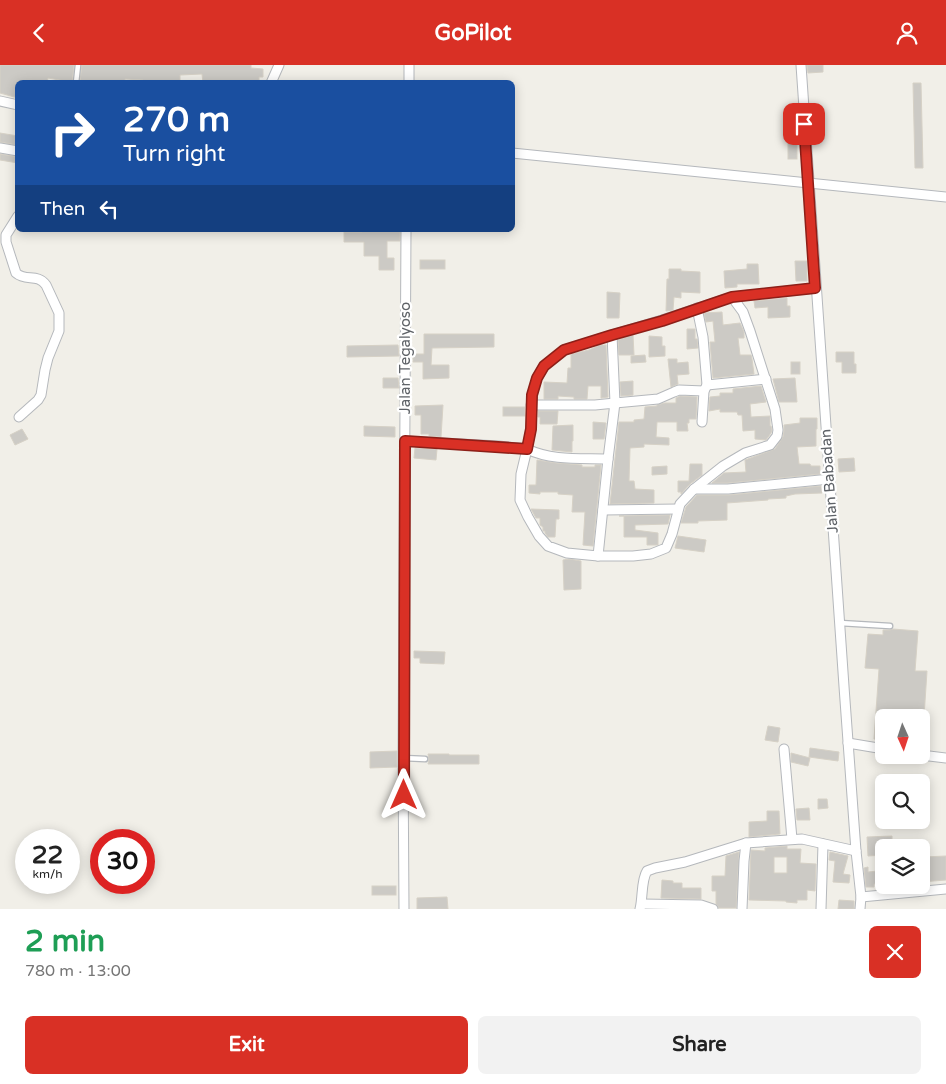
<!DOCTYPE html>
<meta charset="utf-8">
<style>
body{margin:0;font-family:"Varela Round",sans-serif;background:#f2f2f2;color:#222;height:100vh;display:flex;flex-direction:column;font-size:19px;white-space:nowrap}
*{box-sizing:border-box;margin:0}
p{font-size:16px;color:#767676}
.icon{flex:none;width:28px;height:28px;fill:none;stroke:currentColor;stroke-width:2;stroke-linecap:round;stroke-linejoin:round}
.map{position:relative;height:844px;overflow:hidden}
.panel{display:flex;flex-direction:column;background:#fff;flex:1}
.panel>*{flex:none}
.banner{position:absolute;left:15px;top:15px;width:500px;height:152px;border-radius:8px;box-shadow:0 2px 12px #0003;background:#1a4fa0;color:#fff;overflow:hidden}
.needle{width:32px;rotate:177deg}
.buttons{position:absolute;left:875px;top:644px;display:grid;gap:10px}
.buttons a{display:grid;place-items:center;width:55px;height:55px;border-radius:8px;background:#fff;box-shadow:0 2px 12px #0003;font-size:25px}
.speed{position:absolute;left:15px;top:764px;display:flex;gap:10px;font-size:25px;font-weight:700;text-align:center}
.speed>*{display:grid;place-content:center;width:65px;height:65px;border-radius:50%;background:#fff;box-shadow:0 2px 12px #0003;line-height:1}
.speed small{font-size:12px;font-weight:400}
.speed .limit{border:8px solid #d22;background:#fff;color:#111}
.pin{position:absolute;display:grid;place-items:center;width:42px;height:42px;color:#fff;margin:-21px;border-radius:10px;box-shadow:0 2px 8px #0006}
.me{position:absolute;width:55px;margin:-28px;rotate:0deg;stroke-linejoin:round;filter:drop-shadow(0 0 4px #0008)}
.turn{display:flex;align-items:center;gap:18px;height:105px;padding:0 25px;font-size:22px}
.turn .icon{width:65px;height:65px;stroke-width:2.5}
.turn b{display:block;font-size:35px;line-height:42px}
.then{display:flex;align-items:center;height:48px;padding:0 25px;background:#0003;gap:10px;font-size:19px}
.round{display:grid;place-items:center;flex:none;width:52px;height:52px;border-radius:8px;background:#f2f2f2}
.head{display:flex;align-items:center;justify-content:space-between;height:85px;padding:0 25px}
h1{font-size:30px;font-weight:700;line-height:38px;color:#1e9e55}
.button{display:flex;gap:10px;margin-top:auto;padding:10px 25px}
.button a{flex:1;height:58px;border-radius:8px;background:#d93025;color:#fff;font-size:20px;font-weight:700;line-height:58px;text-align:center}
.button a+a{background:#f2f2f2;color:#222}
header{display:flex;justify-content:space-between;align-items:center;height:65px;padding:0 25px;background:#d93025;color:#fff;font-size:22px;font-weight:700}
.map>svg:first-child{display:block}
.building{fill:#cccac5;stroke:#d6d1c6;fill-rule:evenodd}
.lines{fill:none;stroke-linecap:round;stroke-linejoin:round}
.lane-casing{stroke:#b5b8bc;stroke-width:7}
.street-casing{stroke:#b5b8bc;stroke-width:11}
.lane{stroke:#fff;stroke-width:4.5}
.street{stroke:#fff;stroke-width:9}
.route-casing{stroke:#8d1f18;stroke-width:12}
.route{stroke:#d93025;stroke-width:9}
.labels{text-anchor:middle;stroke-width:4.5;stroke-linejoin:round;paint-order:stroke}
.street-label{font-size:15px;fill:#5f6368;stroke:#fff}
</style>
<header><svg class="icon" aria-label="back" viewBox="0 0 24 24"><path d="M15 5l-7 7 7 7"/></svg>GoPilot<svg class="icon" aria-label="person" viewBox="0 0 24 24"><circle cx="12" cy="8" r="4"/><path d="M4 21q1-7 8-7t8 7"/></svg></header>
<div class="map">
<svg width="946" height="844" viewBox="0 0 946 844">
<rect width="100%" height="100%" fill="#f1efe8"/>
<g class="building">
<path d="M 0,0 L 74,0 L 72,18 L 65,18 L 65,16 L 48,13 L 47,18 L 18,18 L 18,33 L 0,28 Z"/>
<path d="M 82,0 L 251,0 L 251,3 L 263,4 L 263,12 L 259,12 L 259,18 L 203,18 L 202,9 L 180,10 L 180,18 L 143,18 L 143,15 L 125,14 L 125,18 L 90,18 L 90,16 L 80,16 Z"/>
<path d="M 807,0 L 823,0 L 823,7 L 808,8 Z"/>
<path d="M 913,18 L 921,18 L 923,103 L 915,103 Z"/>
<path d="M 0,68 L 18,71 L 18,80 L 0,77 Z"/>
<rect x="788" y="74" width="9" height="20"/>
<path d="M 0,89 L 18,92 L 18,98 L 0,95 Z"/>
<path d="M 362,165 L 400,165 L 400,176 L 387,176 L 387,193 L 394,193 L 394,205 L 379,205 L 379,191 L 364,191 L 364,177 L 344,177 L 344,167 L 362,167 Z"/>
<rect x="420" y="195" width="25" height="9"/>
<path d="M 795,196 L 807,196 L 807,216 L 796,216 Z"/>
<path d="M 747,199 L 758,199 L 759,219 L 737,219 L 737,222 L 725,223 L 724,206 L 747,204 Z"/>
<path d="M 669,204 L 681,204 L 681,206 L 700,207 L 700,228 L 681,227 L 681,233 L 674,232 L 673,245 L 666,246 L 667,214 L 669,214 Z"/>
<path d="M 607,227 L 620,228 L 619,253 L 607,253 Z"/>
<path d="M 787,233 L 787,241 L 790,241 L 790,252 L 768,253 L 768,242 L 755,243 L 754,236 Z"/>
<path d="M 722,247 L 723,260 L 740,258 L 744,267 L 744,273 L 738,273 L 740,290 L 751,290 L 752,294 L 754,309 L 713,313 L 710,277 L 715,277 L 713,256 L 706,257 L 704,248 Z"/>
<path d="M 687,264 L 695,264 L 695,274 L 697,274 L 698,283 L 687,284 Z"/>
<path d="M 424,269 L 494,269 L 494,282 L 432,283 L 431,300 L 449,300 L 449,313 L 423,314 L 423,297 L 413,297 L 413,289 L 424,289 Z"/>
<path d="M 633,270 L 634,290 L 619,290 L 618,275 Z"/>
<path d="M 649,271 L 662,272 L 662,281 L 665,281 L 665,291 L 649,292 Z"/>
<path d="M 398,280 L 399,291 L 347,292 L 347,281 Z"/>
<path d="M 600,280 L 606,280 L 608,332 L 601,333 L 601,321 L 588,321 L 587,334 L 574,334 L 574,332 L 558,331 L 558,334 L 544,334 L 544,317 L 567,318 L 568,303 L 571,303 L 571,289 L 589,285 Z"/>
<path d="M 836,287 L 854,287 L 854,299 L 856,299 L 856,308 L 842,308 L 842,297 L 836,297 Z"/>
<path d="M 645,290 L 646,297 L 631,298 L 631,291 Z"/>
<path d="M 668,294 L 677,294 L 677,298 L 688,297 L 689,309 L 677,310 L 678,319 L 671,322 Z"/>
<rect x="791" y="297" width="9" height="12"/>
<path d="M 383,313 L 398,313 L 399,323 L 383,323 Z"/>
<path d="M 795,313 L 797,337 L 779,337 L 773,314 Z"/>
<path d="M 633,316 L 633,330 L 621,331 L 620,317 Z"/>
<path d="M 761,321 L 766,337 L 750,339 L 751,352 L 770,351 L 770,361 L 771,361 L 772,365 L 771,368 L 766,375 L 755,374 L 755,365 L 743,366 L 742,350 L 738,350 L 737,347 L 720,347 L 720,344 L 709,346 L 710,332 L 720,331 L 720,328 L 733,328 L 733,324 Z"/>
<path d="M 680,331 L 697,332 L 696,354 L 689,354 L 689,358 L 687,358 L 688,366 L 677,366 L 677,357 L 657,357 L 656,372 L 669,373 L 669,380 L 644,379 L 644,382 L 630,383 L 629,416 L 634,416 L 635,424 L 654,425 L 654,438 L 610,439 L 619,357 L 634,357 L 634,355 L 644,354 L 645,342 L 657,341 L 657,340 L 665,338 L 676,338 L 676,333 Z"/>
<path d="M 443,340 L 441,372 L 429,371 L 429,369 L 421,369 L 421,350 L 415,350 L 415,341 Z"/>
<rect x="503" y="342" width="22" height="9"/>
<path d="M 538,346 L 558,346 L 557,359 L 540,359 L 540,352 L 538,352 Z"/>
<path d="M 800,353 L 817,353 L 817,364 L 816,364 L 816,381 L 797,382 L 799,399 L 810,399 L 811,401 L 820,401 L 820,409 L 728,418 L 712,418 L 724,408 L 746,407 L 745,395 L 775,384 L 783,372 L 784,366 L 784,360 L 800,358 Z"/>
<path d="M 593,357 L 606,358 L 604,374 L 593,374 Z"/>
<path d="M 573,360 L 573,376 L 572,376 L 572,387 L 552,385 L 553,361 Z"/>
<path d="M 364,361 L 395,362 L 395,372 L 364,371 Z"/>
<path d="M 22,364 L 28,374 L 15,380 L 10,370 Z"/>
<path d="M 415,383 L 437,384 L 436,395 L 414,393 Z"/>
<path d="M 854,393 L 855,406 L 839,407 L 838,394 Z"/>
<path d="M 537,395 L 556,398 L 582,400 L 582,402 L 595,402 L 595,400 L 601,400 L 593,481 L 583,480 L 585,447 L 572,447 L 573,430 L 558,429 L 558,427 L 540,427 L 540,429 L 529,428 L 529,420 L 536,420 Z"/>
<path d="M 690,399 L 702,399 L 702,410 L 690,419 L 681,429 L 681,427 L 678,427 L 678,416 L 689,416 Z"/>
<path d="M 667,401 L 667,409 L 652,410 L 652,402 Z"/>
<path d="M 821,421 L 822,428 L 795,429 L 786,431 L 786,433 L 768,434 L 768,435 L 727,438 L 727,455 L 698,456 L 698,458 L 681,458 L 686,442 L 697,430 L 729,430 Z"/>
<path d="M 531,444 L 559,445 L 559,454 L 556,454 L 555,472 L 548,472 L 545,468 L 545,466 L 543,466 L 543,462 L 540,460 L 540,453 L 536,453 Z"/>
<path d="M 670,450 L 668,459 L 635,460 L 635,465 L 658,468 L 658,480 L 647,480 L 647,472 L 624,472 L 624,451 L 619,451 Z"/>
<path d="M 678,471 L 706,475 L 704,487 L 675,483 Z"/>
<path d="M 569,494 L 581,496 L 581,524 L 564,525 L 563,495 Z"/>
<path d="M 893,564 L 918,566 L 915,606 L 927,606 L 924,652 L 884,652 L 884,675 L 874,674 L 879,604 L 865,603 L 868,569 L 883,570 L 883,565 L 890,565 Z"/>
<path d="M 414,586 L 445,587 L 444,599 L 420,598 L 420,593 L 414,593 Z"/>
<path d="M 768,661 L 780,663 L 778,677 L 765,675 Z"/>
<path d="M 810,683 L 839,687 L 838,696 L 809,692 Z"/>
<path d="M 397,686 L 397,702 L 370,703 L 370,687 Z"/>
<path d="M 791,688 L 810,693 L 808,701 L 791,697 Z"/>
<path d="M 428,689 L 449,689 L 449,690 L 479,690 L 479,699 L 428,699 L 429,694 Z"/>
<path d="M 818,734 L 827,734 L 828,743 L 818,744 Z"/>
<path d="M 809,743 L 810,755 L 797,755 L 796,744 Z"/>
<path d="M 767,746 L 779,746 L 780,769 L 749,772 L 749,757 L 767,756 Z"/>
<path d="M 892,771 L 892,782 L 884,782 L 884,790 L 868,791 L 867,772 Z"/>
<path d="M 787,781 L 787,784 L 801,784 L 800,798 L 816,799 L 815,826 L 807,825 L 807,835 L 797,835 L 797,838 L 786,837 L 786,836 L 749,835 L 751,785 L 765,786 L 765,783 ZM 774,792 L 787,792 L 787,808 L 774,808 Z"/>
<path d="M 739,787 L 736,843 L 719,843 L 716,839 L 716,826 L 712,826 L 712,811 L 725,811 L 726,791 Z"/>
<path d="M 830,787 L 848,791 L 843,809 L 850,810 L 849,818 L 833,817 L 835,796 L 829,795 Z"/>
<path d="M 946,791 L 946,815 L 921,817 L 921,803 L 924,802 L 924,792 Z"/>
<path d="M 868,802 L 868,807 L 878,806 L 879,818 L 874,819 L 874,822 L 866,822 L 864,803 Z"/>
<path d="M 662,815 L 673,816 L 673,818 L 682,818 L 682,823 L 701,823 L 701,834 L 661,833 Z"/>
<rect x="372" y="821" width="24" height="9"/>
<path d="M 447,832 L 448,844 L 417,844 L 417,833 Z"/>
<path d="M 839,835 L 854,836 L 854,844 L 838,844 Z"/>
</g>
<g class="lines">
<defs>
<g id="lane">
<path d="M 76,18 L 78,0"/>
<path d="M 840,558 L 890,561"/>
<path d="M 403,693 L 425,694"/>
</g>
<g id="street">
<path d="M 409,0 L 409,18"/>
<path d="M 801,0 C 817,262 837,524 856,786 L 861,832 L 860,844"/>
<path d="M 271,18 L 279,0"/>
<path d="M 0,36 L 18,40"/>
<path d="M 0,83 L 18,86"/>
<path d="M 512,88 L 946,132"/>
<path d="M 18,151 L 6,170 L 6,177 L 16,208 C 26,217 37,208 46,220 L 59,248 L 59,266 L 48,293 L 45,305 L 41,330 L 38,335 L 19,352"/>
<path d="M 697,243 L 703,272 L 707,320 L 704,326 L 702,357"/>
<path d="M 612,270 L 615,338 L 658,334 L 674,327 L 679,325 L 704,326"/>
<path d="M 707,320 L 766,314"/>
<path d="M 531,340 L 595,340 L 615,338 L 608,394 C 581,393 552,396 527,384 L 521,409 L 520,435 L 528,452 L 539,471 L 548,481 L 567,488 L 598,491 L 633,491 L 651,489 L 666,483 L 672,469 L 680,439 L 694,424 L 723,401 L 745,388 L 770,380 L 777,371 L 778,365 L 775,344 L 750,266 L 743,247 L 732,232"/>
<path d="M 405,376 L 499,381 L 527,384 L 531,364 L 532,330 L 537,313 L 544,301 L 564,285 L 612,270 L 662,255 L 732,232 L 815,223"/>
<path d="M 694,424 L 728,424 L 830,414"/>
<path d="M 603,445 L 678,444"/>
<path d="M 598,491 L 608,394"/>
<path d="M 848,678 L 884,684"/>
<path d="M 784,684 L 792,774"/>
<path d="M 921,690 L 946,693"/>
<path d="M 861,832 L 946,824"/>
<path d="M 642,839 L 701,840 L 713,844"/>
<path d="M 404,844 L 403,693 L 406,165"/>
<path d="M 640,844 C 643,833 641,815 647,806 L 655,803 L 685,797 L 746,778"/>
<path d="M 742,844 L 744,796 L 746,778 L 802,774 L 856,786"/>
<path d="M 821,844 L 823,779"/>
</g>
</defs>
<use href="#lane" class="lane-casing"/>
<use href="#street" class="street-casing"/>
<use href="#lane" class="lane"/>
<use href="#street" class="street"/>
</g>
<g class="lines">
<defs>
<path id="route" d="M 404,730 L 405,376 L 527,384 L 531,364 L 532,330 L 537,313 L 544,301 L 564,285 L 612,270 L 662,256 L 732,232 L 815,223 L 804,59"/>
</defs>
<use href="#route" class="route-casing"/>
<use href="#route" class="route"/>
</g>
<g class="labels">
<g class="street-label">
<text transform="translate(405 293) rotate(-90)" y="5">Jalan Tegalyoso</text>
<text transform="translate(829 416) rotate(-94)" y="5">Jalan Babadan</text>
</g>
</g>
</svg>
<div class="buttons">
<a><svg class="needle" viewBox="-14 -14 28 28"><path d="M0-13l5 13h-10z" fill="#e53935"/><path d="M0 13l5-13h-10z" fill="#767676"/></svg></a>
<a><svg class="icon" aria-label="search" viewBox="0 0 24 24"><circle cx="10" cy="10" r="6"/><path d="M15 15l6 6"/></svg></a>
<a><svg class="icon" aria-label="layers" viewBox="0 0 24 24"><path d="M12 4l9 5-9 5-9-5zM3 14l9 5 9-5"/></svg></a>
</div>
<div class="speed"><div>22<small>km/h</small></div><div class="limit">30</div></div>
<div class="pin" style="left:804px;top:59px;background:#d93025"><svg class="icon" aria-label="arrive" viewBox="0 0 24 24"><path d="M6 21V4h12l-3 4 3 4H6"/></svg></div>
<svg class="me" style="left:404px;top:730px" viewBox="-20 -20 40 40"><path d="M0-17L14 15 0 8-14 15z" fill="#d93025" stroke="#fff" stroke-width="4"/></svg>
<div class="banner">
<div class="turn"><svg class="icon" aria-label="right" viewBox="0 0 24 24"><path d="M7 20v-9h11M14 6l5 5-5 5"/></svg><div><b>270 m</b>Turn right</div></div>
<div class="then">Then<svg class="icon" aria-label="left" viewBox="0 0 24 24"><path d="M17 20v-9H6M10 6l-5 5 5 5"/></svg></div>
</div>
</div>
<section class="panel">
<div class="head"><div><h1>2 min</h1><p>780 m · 13:00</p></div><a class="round" style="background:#d93025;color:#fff"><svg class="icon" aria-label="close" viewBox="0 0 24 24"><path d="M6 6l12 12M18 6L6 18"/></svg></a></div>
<div class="button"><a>Exit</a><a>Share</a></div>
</section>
